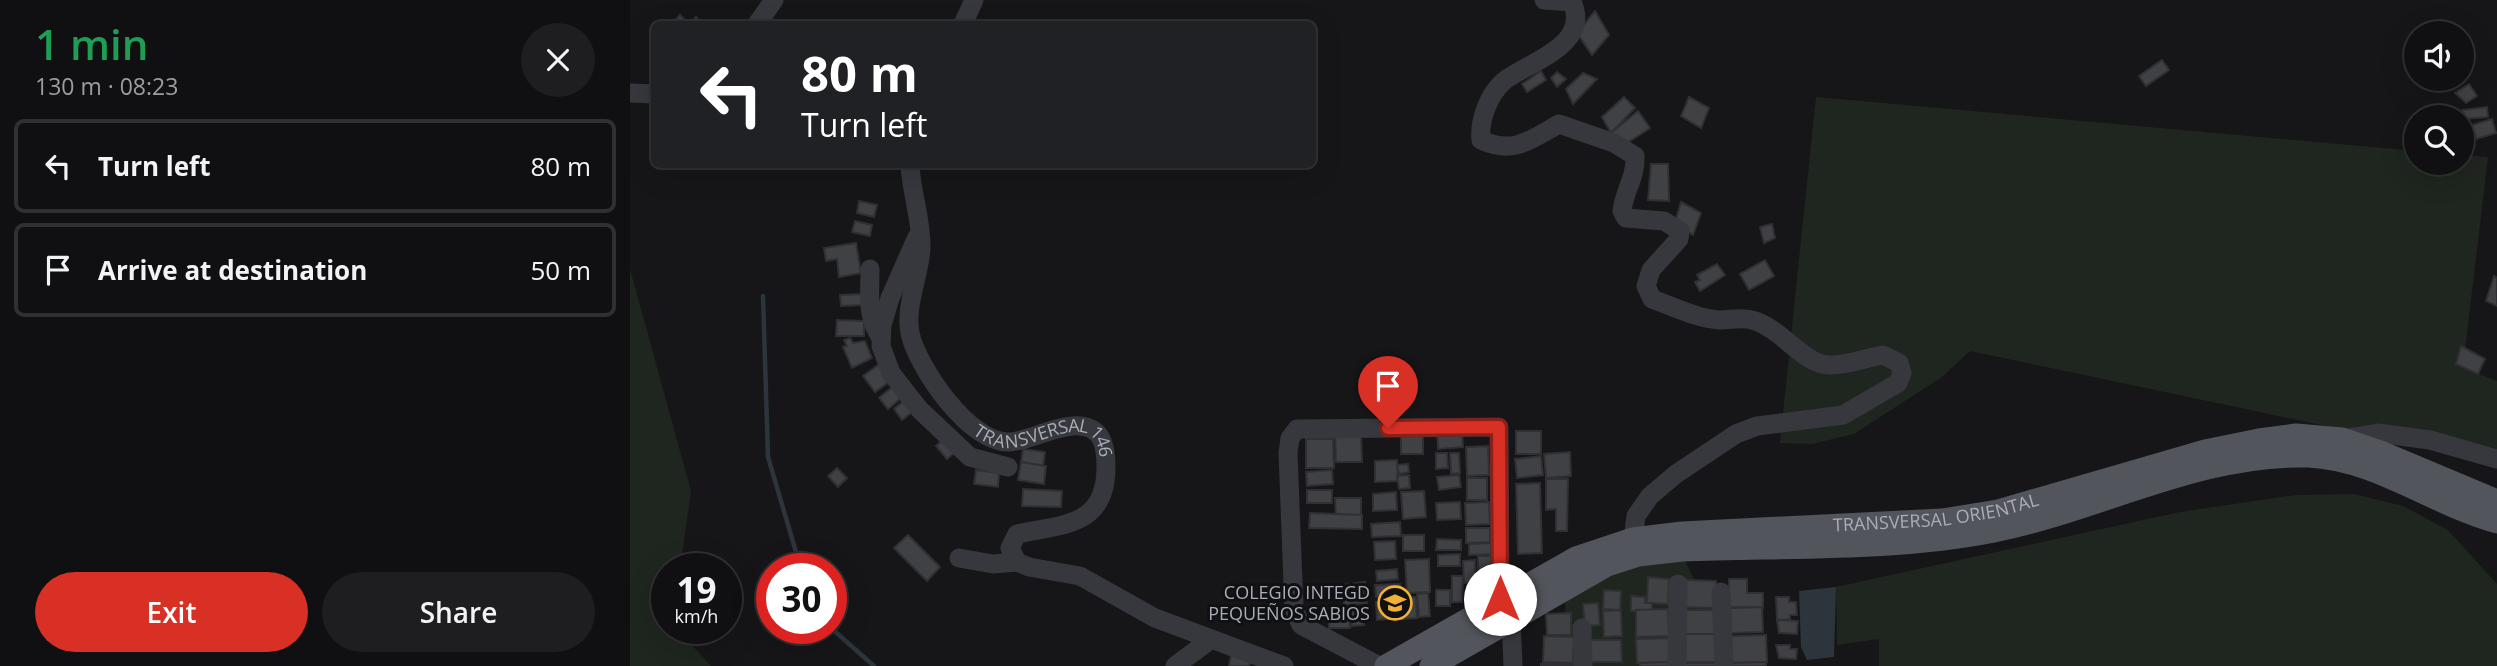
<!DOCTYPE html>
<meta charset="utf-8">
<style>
body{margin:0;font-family:"Open Sans",sans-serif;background:#1e1e20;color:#f1f3f6;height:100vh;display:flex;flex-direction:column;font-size:26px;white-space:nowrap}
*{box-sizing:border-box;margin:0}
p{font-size:23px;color:#9c9d9f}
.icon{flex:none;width:38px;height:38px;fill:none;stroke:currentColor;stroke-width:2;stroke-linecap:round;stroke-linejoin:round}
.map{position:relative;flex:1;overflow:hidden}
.details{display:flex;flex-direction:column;background:#101012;width:630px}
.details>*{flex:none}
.banner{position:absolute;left:21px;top:21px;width:665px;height:147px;border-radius:10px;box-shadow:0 7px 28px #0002,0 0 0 2px #303032;background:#202124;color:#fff;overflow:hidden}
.buttons{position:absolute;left:1774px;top:21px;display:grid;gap:14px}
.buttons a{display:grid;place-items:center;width:70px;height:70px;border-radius:50%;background:#101012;box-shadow:0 7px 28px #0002,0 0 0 2px #303032;font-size:35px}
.speed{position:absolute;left:21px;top:553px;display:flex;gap:14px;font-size:35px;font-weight:700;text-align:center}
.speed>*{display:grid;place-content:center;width:91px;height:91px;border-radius:50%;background:#101012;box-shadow:0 7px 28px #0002,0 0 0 2px #303032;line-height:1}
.speed small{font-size:18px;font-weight:400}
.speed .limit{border:10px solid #d22;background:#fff;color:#111}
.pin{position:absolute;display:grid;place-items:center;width:60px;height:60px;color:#fff;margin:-72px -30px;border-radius:50% 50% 50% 0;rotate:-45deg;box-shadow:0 0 7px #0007}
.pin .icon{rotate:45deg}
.me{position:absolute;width:77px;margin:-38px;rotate:0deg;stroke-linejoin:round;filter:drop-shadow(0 0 5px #0008)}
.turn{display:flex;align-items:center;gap:24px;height:147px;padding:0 35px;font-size:32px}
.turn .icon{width:91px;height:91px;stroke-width:2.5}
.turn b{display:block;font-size:49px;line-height:60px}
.round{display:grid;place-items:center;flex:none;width:74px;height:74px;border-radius:37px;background:#1e1e20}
.headline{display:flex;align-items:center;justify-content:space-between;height:119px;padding:0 35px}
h1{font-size:42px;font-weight:600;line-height:52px;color:#1e9e55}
.cta{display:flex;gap:14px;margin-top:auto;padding:14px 35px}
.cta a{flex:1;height:80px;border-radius:42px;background:#d93025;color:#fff;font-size:28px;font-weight:600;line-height:80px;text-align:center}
.cta a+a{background:#1e1e20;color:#f1f3f6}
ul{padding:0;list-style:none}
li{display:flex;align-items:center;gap:21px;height:94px;margin:0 14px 10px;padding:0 21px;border:4px solid #303032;border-radius:10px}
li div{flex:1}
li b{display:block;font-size:26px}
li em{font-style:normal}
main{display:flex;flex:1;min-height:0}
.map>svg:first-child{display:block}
.green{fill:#1e261f}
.water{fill:#2c353c}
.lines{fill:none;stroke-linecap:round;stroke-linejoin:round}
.stream{stroke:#2c353c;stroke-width:4.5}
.building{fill:#404145;stroke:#303034;stroke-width:2}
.minor{stroke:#37383d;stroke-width:19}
.major{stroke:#53555c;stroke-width:23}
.route-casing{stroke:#8d1f18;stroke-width:18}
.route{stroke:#d93025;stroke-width:12}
.labels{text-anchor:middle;stroke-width:6;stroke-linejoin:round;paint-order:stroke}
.street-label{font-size:18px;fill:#a8adb8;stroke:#111113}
.poi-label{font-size:18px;fill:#a8adb8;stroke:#111113;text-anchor:end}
</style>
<main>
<section class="details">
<div class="headline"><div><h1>1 min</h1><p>130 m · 08:23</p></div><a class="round"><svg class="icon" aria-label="close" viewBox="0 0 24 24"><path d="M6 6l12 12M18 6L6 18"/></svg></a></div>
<ul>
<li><svg class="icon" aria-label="left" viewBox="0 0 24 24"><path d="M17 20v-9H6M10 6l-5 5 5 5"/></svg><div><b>Turn left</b></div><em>80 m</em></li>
<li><svg class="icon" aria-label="arrive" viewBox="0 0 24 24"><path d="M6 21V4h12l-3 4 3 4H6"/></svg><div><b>Arrive at destination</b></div><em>50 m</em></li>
</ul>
<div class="cta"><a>Exit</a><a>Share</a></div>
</section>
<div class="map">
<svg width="1867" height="666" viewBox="0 0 1867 666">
<rect width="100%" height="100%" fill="#161618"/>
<g class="green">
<path d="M 1186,97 L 1787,151 L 1787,163 L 1832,163 L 1832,155 L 1858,157 L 1833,368 L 1867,381 L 1867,462 L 1340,351 L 1312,377 L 1224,434 L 1182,444 L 1150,443 L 1142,518 Z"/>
<path d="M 0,269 L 61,491 L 50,569 L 37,569 L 37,628 L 46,628 L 81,666 L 0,666 Z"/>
<path d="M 1724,494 L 1773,506 L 1818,530 L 1867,584 L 1867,666 L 1249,666 L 1249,639 L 1207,645 L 1206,587 L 1550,512 L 1665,495 Z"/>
<path d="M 1051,552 L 1106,666 L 933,666 L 936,590 Z"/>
</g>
<path class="water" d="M 1206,587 L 1204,657 L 1177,660 L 1171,647 L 1169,591 Z"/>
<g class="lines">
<g class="stream">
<path d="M 133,296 L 138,457 L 171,569"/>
<path d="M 201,628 L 244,666"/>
</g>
</g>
<g class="building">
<path d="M 965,11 L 979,35 L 962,55 L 947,33 Z"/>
<path d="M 50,15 L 54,19 L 50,24 L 42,24 Z"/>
<path d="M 66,17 L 73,24 L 58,24 Z"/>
<path d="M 1532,60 L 1539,70 L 1516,86 L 1509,76 Z"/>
<path d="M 911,71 L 916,80 L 897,92 L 892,84 Z"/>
<path d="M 927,72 L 936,79 L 927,87 L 921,78 Z"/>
<path d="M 953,73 L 967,79 L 943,104 L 936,89 Z"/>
<path d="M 1839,84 L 1847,96 L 1836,103 L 1825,93 Z"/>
<path d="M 994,97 L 1005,108 L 981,133 L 972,117 Z"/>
<path d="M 1059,97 L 1079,108 L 1071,128 L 1051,116 Z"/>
<path d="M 1857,107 L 1858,117 L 1833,119 L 1832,110 Z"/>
<path d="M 1008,111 L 1020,128 L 994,145 L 981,133 Z"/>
<path d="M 1862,119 L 1866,133 L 1846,139 L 1842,125 Z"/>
<path d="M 1021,164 L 1038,164 L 1039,201 L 1018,200 Z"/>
<path d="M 229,201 L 247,205 L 244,217 L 227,213 Z"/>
<path d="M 1051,202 L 1071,213 L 1063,235 L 1045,223 Z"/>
<path d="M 225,221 L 242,225 L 240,236 L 222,232 Z"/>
<path d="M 1142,224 L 1145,238 L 1134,243 L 1130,227 Z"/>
<path d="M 226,243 L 231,273 L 209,277 L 207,259 L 196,261 L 194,248 Z"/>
<path d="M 1135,260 L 1144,276 L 1119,290 L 1110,274 Z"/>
<path d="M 1087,264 L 1095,275 L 1070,291 L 1065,282 L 1070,280 L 1067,275 Z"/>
<path d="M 1864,276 L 1867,278 L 1867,306 L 1856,301 Z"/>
<path d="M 234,294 L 234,305 L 211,306 L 210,295 Z"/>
<path d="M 207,320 L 234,321 L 234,336 L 206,336 Z"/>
<path d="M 220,338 L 223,343 L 235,341 L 242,358 L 222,368 L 213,347 L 217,346 L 214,340 Z"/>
<path d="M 1831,346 L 1855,359 L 1848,374 L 1826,364 Z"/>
<path d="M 251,363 L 263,379 L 245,392 L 233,376 Z"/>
<path d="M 267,383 L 276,394 L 258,409 L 249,398 Z"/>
<path d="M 277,398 L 286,409 L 272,420 L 264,409 Z"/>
<path d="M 832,430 L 833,447 L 808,449 L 807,431 Z"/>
<rect x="886" y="431" width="25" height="23"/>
<path d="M 705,435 L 731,435 L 732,462 L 706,462 Z"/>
<path d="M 317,436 L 329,449 L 317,459 L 306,446 Z"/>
<rect x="771" y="436" width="22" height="18"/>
<path d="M 676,439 L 703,439 L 704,468 L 676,468 Z"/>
<path d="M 858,446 L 859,475 L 837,476 L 836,447 Z"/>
<path d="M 393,449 L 415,452 L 413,466 L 391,462 Z"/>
<path d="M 940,452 L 941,476 L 916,478 L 914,454 Z"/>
<path d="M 806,453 L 817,453 L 818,468 L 806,469 Z"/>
<path d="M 820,453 L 829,453 L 830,473 L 821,474 Z"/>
<path d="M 911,456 L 913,475 L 887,478 L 885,459 Z"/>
<path d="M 767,460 L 768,481 L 745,482 L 745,461 Z"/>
<path d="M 391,462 L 416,466 L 414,484 L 388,480 Z"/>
<path d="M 778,464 L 779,472 L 769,474 L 767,465 Z"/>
<path d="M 207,468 L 217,478 L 208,487 L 198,476 Z"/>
<path d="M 346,470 L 369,473 L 368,487 L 344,484 Z"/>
<path d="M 702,470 L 703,484 L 677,486 L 676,472 Z"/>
<path d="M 779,475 L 780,488 L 769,489 L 767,476 Z"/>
<path d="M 829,475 L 831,487 L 809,490 L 807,477 Z"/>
<rect x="837" y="478" width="20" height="22"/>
<path d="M 916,479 L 938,479 L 937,531 L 926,531 L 926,509 L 916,510 Z"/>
<path d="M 910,483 L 912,553 L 888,554 L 886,484 Z"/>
<path d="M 393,489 L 432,491 L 431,507 L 392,506 Z"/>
<rect x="677" y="490" width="25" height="13"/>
<path d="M 794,491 L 796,517 L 773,519 L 771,492 Z"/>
<path d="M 766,492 L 767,510 L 743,511 L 743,494 Z"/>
<path d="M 705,498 L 731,498 L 731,516 L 706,517 Z"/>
<path d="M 830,502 L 831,519 L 807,520 L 806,503 Z"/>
<path d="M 859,502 L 860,524 L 836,525 L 835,503 Z"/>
<path d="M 680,513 L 732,515 L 732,529 L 679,528 Z"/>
<path d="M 770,522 L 771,536 L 742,537 L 741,524 Z"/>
<path d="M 836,528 L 860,528 L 860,542 L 836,543 Z"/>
<path d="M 278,535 L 310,567 L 297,581 L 264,548 Z"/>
<rect x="773" y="535" width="21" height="16"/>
<path d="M 807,539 L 831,540 L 831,550 L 806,550 Z"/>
<path d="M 765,541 L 766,559 L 745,560 L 744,542 Z"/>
<path d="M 861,543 L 861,554 L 839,555 L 839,544 Z"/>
<path d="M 830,554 L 830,566 L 808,566 L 808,555 Z"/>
<rect x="848" y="556" width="13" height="25"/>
<path d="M 799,559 L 800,592 L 777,593 L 775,560 Z"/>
<path d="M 845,560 L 846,583 L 834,583 L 833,561 Z"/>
<path d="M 767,569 L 768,579 L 747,581 L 746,571 Z"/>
<path d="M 822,576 L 833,576 L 832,602 L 822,602 Z"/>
<path d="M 1018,577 L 1039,579 L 1038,604 L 1017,603 Z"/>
<path d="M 1099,579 L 1117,579 L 1117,593 L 1133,593 L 1133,608 L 1098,607 Z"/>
<path d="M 1054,580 L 1086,581 L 1085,608 L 1053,607 Z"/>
<path d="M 735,582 L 737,603 L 714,605 L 712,585 Z"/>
<path d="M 770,584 L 770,596 L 746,597 L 745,585 Z"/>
<rect x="806" y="590" width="14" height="16"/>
<path d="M 974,590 L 991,591 L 990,610 L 973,609 Z"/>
<path d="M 798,593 L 800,616 L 789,617 L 787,594 Z"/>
<path d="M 1001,596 L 1015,597 L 1015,603 L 1022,603 L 1022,611 L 1001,611 Z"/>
<path d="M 772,597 L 786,597 L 787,618 L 773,619 Z"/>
<path d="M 1146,597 L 1159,597 L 1159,602 L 1166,602 L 1167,615 L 1160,615 L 1160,619 L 1147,620 Z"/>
<path d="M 768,600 L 770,618 L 747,620 L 746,602 Z"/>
<path d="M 968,603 L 970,625 L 955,626 L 953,604 Z"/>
<path d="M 732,607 L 734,625 L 722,626 L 721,608 Z"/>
<path d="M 1132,607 L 1133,632 L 1101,633 L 1100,608 Z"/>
<path d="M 698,608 L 719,608 L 720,628 L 699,628 Z"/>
<path d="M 1038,609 L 1039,636 L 1006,637 L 1006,610 Z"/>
<path d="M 991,610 L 992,636 L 974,637 L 973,611 Z"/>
<path d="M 1055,610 L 1087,610 L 1087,635 L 1054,635 Z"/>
<path d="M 941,613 L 941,635 L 917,635 L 916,614 Z"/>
<path d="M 1147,620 L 1168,621 L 1167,634 L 1149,633 Z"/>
<path d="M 1055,634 L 1088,634 L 1087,662 L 1055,662 Z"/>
<path d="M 1136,635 L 1137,662 L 1102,663 L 1101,636 Z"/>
<path d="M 914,636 L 944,637 L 943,663 L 913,662 Z"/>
<path d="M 1040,638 L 1040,662 L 1007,663 L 1006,639 Z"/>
<path d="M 958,640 L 991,640 L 992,662 L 958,662 Z"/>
<path d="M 1146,645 L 1160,645 L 1160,649 L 1167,649 L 1166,659 L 1149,658 Z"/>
<path d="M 601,655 L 621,661 L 619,666 L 599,666 Z"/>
<path d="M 1040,662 L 1040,666 L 1010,666 L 1010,663 Z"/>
<path d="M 1136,662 L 1136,666 L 1102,666 L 1102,663 Z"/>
<rect x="1055" y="663" width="32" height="3"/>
<rect x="911" y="664" width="33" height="2"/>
</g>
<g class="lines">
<g class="minor">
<path d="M 914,0 L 942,2 C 962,46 896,63 874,81 C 858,95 849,121 851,140 C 884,155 900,140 929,124 L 984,143 L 1005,156 C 1006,178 994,191 992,211 L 996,218 L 1034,221 L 1050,231 L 1049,239 L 1021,270 L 1016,286 L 1022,299 C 1044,307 1066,318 1089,320 C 1100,320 1112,317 1122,320 C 1152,328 1173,365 1200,365 C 1219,365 1235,358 1253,355 L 1269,363 L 1272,373 L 1268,383 L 1213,415 L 1127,426 L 1106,434 L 1046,474 L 1020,496 L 1006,516 L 1003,539"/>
<path d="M 127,24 L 144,0"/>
<path d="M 333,24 L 344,0"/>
<path d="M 0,93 L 24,94"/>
<path id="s1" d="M 280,164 C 281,193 292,220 291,249 C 289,277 275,305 280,333 C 287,367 340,444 379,442 C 404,441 443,414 466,432 C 475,440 476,455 476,467 C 476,527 433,524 387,534 L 380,548 L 387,562 L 399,567 L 450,576 L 525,618 L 654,666"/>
<path d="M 287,237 L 260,298 L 252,325 L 251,346 L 261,373 L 290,410 L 340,457 L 378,467"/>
<path d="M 240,269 C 240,294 236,316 251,338"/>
<path d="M 1712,439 L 1748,433 L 1800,440 L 1867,459"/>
<path d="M 329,558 L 363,564 L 387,562"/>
<path d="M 1091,592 L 1094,666"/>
<path d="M 881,618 L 883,666"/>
<path d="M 952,628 L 953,666"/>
<path d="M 545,666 L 580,640"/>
<path d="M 749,666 L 671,625 L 664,609 L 658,453 L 660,438 L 667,429 L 869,427 L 870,599"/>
<path d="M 1047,666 L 1048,584"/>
</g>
<g class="major">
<path id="s2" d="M 756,666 L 946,558 L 1003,539 L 1052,533 L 1312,520 L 1368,511 L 1575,451 L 1629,440 L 1666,435 L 1712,439 L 1753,453 L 1867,501"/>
<path d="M 801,666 L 977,565 L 1008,555 L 1052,550 C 1155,546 1263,551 1364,531 C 1469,510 1569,453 1678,456 C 1747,459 1802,504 1867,522"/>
</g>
</g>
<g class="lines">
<defs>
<path id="route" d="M 758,428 L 869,427 L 870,599"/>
</defs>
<use href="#route" class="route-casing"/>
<use href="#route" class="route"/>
</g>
<defs>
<symbol id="school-ring" viewBox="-11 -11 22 22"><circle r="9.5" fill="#111113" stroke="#f2b134" stroke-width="1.5"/><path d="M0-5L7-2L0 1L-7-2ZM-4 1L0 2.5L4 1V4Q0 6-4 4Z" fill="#f2b134"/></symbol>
</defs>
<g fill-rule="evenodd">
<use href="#school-ring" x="746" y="584" width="38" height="38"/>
</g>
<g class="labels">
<g class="street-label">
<text dy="6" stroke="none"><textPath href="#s1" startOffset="366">TRANSVERSAL 146</textPath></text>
<text dy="6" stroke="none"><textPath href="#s2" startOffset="583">TRANSVERSAL ORIENTAL</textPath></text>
</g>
<g class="poi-label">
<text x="740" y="599">COLEGIO INTEGD<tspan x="740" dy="21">PEQUEÑOS SABIOS</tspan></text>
</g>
</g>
</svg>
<div class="buttons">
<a><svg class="icon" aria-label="sound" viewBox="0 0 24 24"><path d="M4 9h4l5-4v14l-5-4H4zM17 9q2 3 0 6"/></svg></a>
<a><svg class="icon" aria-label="search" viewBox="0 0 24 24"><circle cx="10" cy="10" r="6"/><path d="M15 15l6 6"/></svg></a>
</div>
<div class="speed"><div>19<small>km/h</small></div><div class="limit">30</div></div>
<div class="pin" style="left:758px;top:428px;background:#d93025"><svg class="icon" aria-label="arrive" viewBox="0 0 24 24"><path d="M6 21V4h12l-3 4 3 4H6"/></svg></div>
<svg class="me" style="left:870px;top:599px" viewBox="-20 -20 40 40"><circle r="19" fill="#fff"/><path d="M0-13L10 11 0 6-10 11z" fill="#d93025"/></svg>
<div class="banner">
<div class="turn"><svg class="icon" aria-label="left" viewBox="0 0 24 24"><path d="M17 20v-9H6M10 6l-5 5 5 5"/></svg><div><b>80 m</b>Turn left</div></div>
</div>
</div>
</main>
